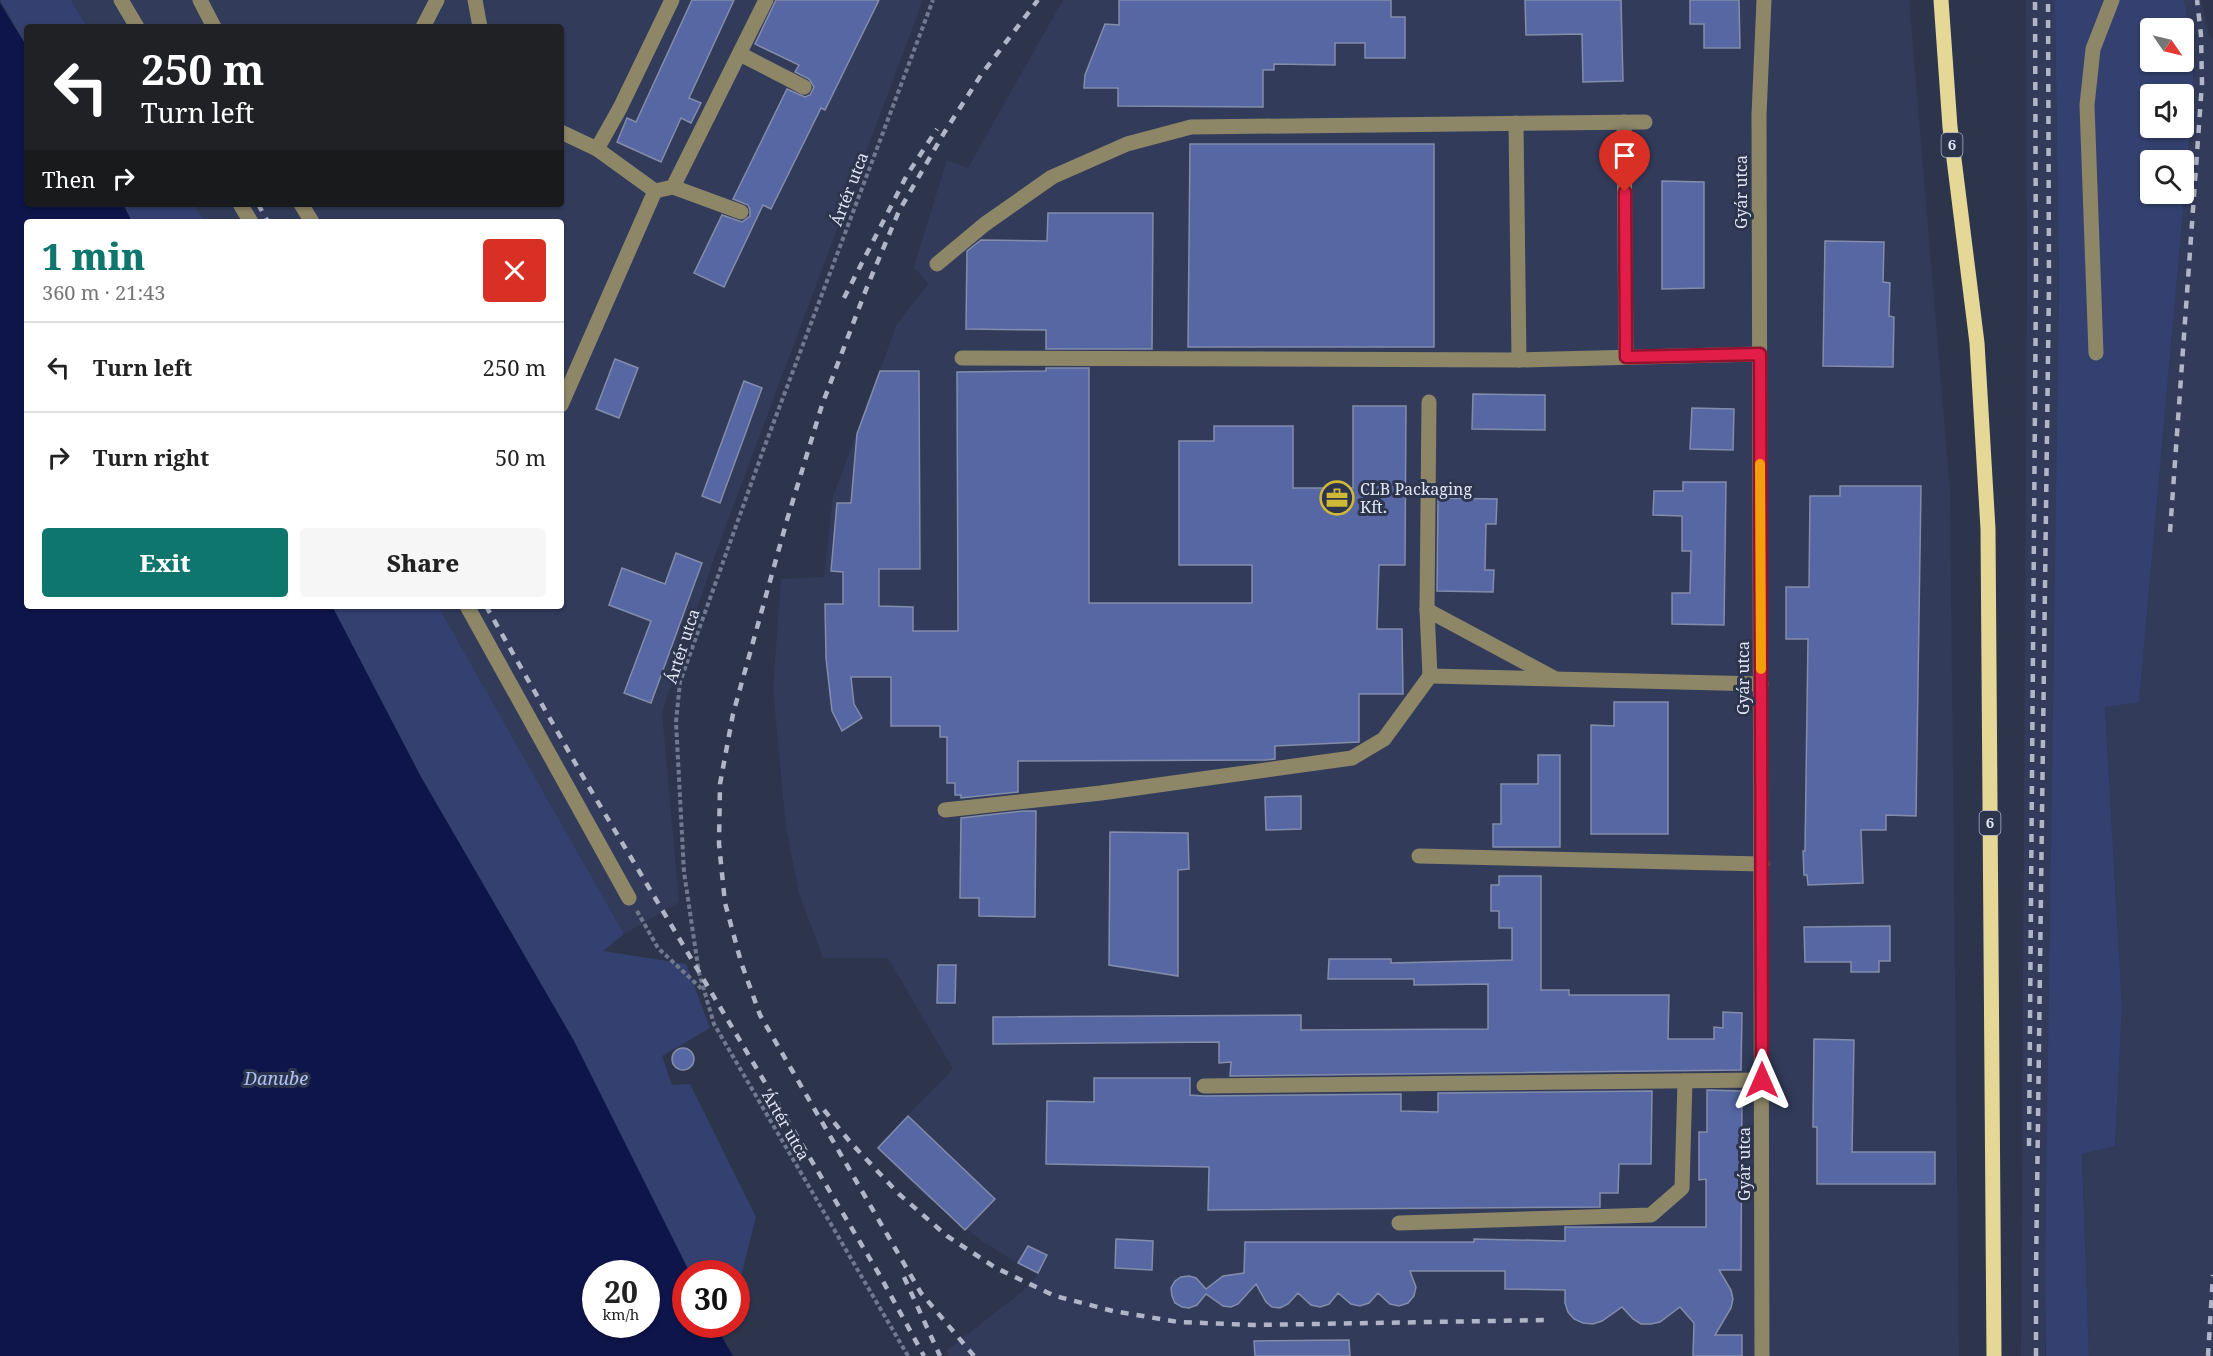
<!DOCTYPE html>
<meta charset="utf-8">
<style>
body{margin:0;font-family:"Noto Serif",serif;background:#f6f6f6;color:#222;height:100vh;display:flex;flex-direction:column;font-size:22px;white-space:nowrap}
*{box-sizing:border-box;margin:0}
p{font-size:20px;color:#767676}
.icon{flex:none;width:33px;height:33px;fill:none;stroke:currentColor;stroke-width:2;stroke-linecap:round;stroke-linejoin:round}
.map{position:relative;flex:1;overflow:hidden}
.panel{position:absolute;left:24px;top:219px;width:540px;height:390px;display:flex;flex-direction:column;background:#fff;border-radius:6px;box-shadow:0 2px 4px #0004}
.panel>*{flex:none}
.banner{position:absolute;left:24px;top:24px;width:540px;height:183px;border-radius:6px;box-shadow:0 2px 4px #0004;background:#202124;color:#fff;overflow:hidden}
.needle{width:39px;rotate:124deg}
.fabs{position:absolute;left:2140px;top:18px;display:grid;gap:12px}
.fabs a{display:grid;place-items:center;width:54px;height:54px;border-radius:6px;background:#fff;box-shadow:0 2px 4px #0004;font-size:30px}
.speed{position:absolute;left:582px;top:1260px;display:flex;gap:12px;font-size:30px;font-weight:700;text-align:center}
.speed>*{display:grid;place-content:center;width:78px;height:78px;border-radius:50%;background:#fff;box-shadow:0 2px 4px #0004;line-height:1}
.speed small{font-size:15px;font-weight:400}
.speed .limit{border:9px solid #d22;background:#fff;color:#111}
.pin{position:absolute;display:grid;place-items:center;width:51px;height:51px;color:#fff;margin:-62px -26px;border-radius:50% 50% 50% 0;rotate:-45deg;box-shadow:0 0 6px #0007}
.pin .icon{rotate:45deg}
.me{position:absolute;width:66px;margin:-33px;rotate:0deg;stroke-linejoin:round;filter:drop-shadow(0 0 4px #0008)}
.turn{display:flex;align-items:center;gap:21px;height:126px;padding:0 18px;font-size:27px}
.turn .icon{width:78px;height:78px;stroke-width:2.5}
.turn b{display:block;font-size:42px;line-height:51px}
.then{display:flex;align-items:center;height:57px;padding:0 18px;background:#0003;gap:12px;font-size:22px}
.round{display:grid;place-items:center;flex:none;width:63px;height:63px;border-radius:6px;background:#f6f6f6}
.headline{display:flex;align-items:center;justify-content:space-between;height:102px;padding:0 18px}
h1{font-size:36px;font-weight:800;line-height:45px;color:#0f766e}
.action{display:flex;gap:12px;margin-top:auto;padding:12px 18px}
.action a{flex:1;height:69px;border-radius:6px;background:#0f766e;color:#fff;font-size:24px;font-weight:800;line-height:69px;text-align:center}
.action a+a{background:#f6f6f6;color:#222}
ul{padding:0;list-style:none}
li{display:flex;align-items:center;gap:18px;height:90px;padding:0 18px;border-top:2px solid #e0e0e0}
li div{flex:1}
li b{display:block;font-size:22px}
li em{font-style:normal}
.map>svg:first-child{display:block}
.built{fill:#323b5a}
.green{fill:#344170;fill-rule:evenodd}
.water{fill:#0e154b;fill-rule:evenodd}
.building{fill:#5667a4;stroke:#838daa;stroke-width:1.5}
.lines{fill:none;stroke-linecap:round;stroke-linejoin:round}
.path{stroke:#72798e;stroke-width:4;stroke-dasharray:4.5 3;stroke-linecap:butt}
.minor{stroke:#8d8768;stroke-width:15}
.major{stroke:#e5d897;stroke-width:15}
.rail{stroke:#b0b6c8;stroke-width:4.5;stroke-dasharray:8 8;stroke-linecap:butt}
.route-casing{stroke:#92132f;stroke-width:15}
.route{stroke:#e11d48;stroke-width:10}
.slow{stroke:#f59e0b;stroke-width:10}
.labels{text-anchor:middle;stroke-width:6;stroke-linejoin:round;paint-order:stroke}
.shield{fill:#2d354d;stroke:#acb2c4;stroke-width:1.5}
.shield-label{font-size:15px;font-weight:bold;fill:#e2e7f7}
.street-label{font-size:16px;fill:#e2e7f7;stroke:#2d354d}
.poi-label{font-size:16px;fill:#e2e7f7;stroke:#2d354d;text-anchor:start}
.water-label{font-size:18px;font-style:italic;fill:#afc0f5;stroke:#2d354d}
</style>
<div class="map">
<svg width="2213" height="1356" viewBox="0 0 2213 1356">
<rect width="100%" height="100%" fill="#2d354d"/>
<g class="built">
<path d="M 71,0 L 923,0 L 719,544 L 662,712 L 679,902 L 624,934 L 438,606 L 561,606 L 561,222 L 205,222 L 194,204 L 561,204 L 561,27 L 87,27 Z"/>
<path d="M 1063,0 L 1909,0 L 1950,491 L 1959,1356 L 949,1356 L 946,1351 L 1023,1291 L 1037,1275 L 982,1241 L 921,1192 L 876,1147 L 953,1069 L 888,958 L 823,958 L 799,893 L 786,827 L 773,689 L 781,579 L 824,577 L 833,497 L 897,324 L 928,284 L 914,267 L 947,160 L 968,168 Z"/>
<path d="M 2026,0 L 2055,0 L 2059,283 L 2045,1356 L 2021,1356 L 2027,281 Z"/>
<path d="M 2184,0 L 2201,0 L 2209,35 L 2213,41 L 2213,1356 L 2089,1356 L 2082,1154 L 2115,1146 L 2122,1007 L 2105,706 L 2139,701 L 2194,88 L 2191,38 Z"/>
</g>
<g class="green">
<path d="M 0,0 L 71,0 L 87,27 L 27,27 L 27,47 Z"/>
<path d="M 2055,0 L 2184,0 L 2191,38 L 2194,88 L 2139,702 L 2105,707 L 2122,1007 L 2115,1146 L 2082,1154 L 2089,1356 L 2046,1356 L 2045,1273 L 2059,283 ZM 2151,28 L 2184,28 L 2184,62 L 2151,62 ZM 2151,94 L 2184,94 L 2184,128 L 2151,128 ZM 2151,160 L 2184,160 L 2184,194 L 2151,194 Z"/>
<path d="M 123,204 L 194,204 L 205,222 L 132,222 Z"/>
<path d="M 332,606 L 438,606 L 624,934 L 603,951 L 686,964 L 710,1028 L 662,1056 L 672,1085 L 690,1084 L 756,1217 L 737,1292 L 736,1274 L 690,1273 L 574,1041 L 421,777 Z"/>
</g>
<path class="water" d="M 0,3 L 27,47 L 27,204 L 123,204 L 132,222 L 27,222 L 27,606 L 332,606 L 421,777 L 574,1041 L 690,1273 L 686,1274 L 686,1324 L 715,1325 L 733,1356 L 0,1356 ZM 596,1274 L 646,1274 L 646,1324 L 596,1324 Z"/>
<g class="building">
<path d="M 692,0 L 734,0 L 689,98 L 701,103 L 691,123 L 681,118 L 661,162 L 617,142 L 627,118 L 636,122 Z"/>
<path d="M 776,0 L 879,0 L 825,110 L 821,108 L 771,209 L 763,205 L 724,287 L 694,273 L 722,215 L 742,222 L 750,216 L 750,210 L 748,205 L 733,199 L 787,89 L 805,97 L 810,95 L 814,87 L 809,79 L 795,72 L 799,65 L 755,44 Z"/>
<path d="M 1119,0 L 1391,0 L 1391,17 L 1405,17 L 1405,58 L 1365,58 L 1365,43 L 1335,43 L 1335,65 L 1274,64 L 1274,70 L 1263,70 L 1263,107 L 1118,106 L 1118,88 L 1084,88 L 1085,75 L 1105,24 L 1119,25 Z"/>
<path d="M 1525,0 L 1621,0 L 1623,81 L 1583,82 L 1582,34 L 1526,35 Z"/>
<path d="M 1690,0 L 1739,0 L 1740,48 L 1704,48 L 1704,24 L 1690,24 Z"/>
<path d="M 1190,144 L 1434,144 L 1434,347 L 1188,347 Z"/>
<path d="M 1662,181 L 1704,182 L 1704,288 L 1662,289 Z"/>
<path d="M 1048,213 L 1153,213 L 1152,349 L 1046,349 L 1046,330 L 966,329 L 967,251 L 981,240 L 1047,241 Z"/>
<path d="M 1825,241 L 1884,242 L 1883,282 L 1890,283 L 1889,316 L 1894,317 L 1893,367 L 1823,366 Z"/>
<path d="M 615,359 L 638,368 L 619,418 L 596,409 Z"/>
<path d="M 1046,368 L 1089,368 L 1089,603 L 1252,603 L 1252,565 L 1179,565 L 1179,441 L 1214,441 L 1214,426 L 1293,426 L 1293,488 L 1353,488 L 1353,406 L 1406,406 L 1405,565 L 1379,565 L 1377,629 L 1402,629 L 1403,694 L 1359,694 L 1359,742 L 1275,746 L 1275,759 L 1266,760 L 1018,761 L 1018,792 L 961,798 L 961,795 L 955,795 L 955,783 L 947,783 L 947,737 L 940,737 L 940,726 L 891,726 L 891,677 L 851,677 L 854,704 L 862,718 L 842,731 L 832,711 L 826,658 L 825,604 L 843,604 L 843,572 L 831,571 L 837,503 L 851,503 L 857,434 L 880,371 L 919,371 L 920,569 L 879,569 L 879,606 L 913,607 L 913,631 L 958,631 L 957,372 L 1046,371 Z"/>
<path d="M 744,381 L 762,388 L 720,503 L 702,496 Z"/>
<path d="M 1473,394 L 1545,395 L 1545,430 L 1472,429 Z"/>
<path d="M 1692,408 L 1734,409 L 1733,450 L 1690,449 Z"/>
<path d="M 1683,482 L 1726,482 L 1724,625 L 1672,624 L 1672,593 L 1690,593 L 1691,551 L 1682,551 L 1682,516 L 1653,515 L 1654,491 L 1683,491 Z"/>
<path d="M 1840,486 L 1921,486 L 1916,816 L 1886,815 L 1886,830 L 1861,830 L 1863,883 L 1808,885 L 1807,875 L 1804,875 L 1803,851 L 1805,851 L 1808,639 L 1786,639 L 1786,587 L 1809,587 L 1810,496 L 1840,496 Z"/>
<path d="M 1438,498 L 1497,499 L 1496,524 L 1486,524 L 1485,570 L 1494,570 L 1493,592 L 1437,591 Z"/>
<path d="M 676,553 L 702,563 L 651,703 L 624,693 L 651,621 L 609,605 L 622,568 L 665,584 Z"/>
<path d="M 1614,702 L 1668,702 L 1668,834 L 1591,834 L 1591,725 L 1614,726 Z"/>
<path d="M 1538,755 L 1560,755 L 1560,847 L 1493,847 L 1493,824 L 1501,824 L 1501,784 L 1538,784 Z"/>
<path d="M 1301,796 L 1301,829 L 1266,830 L 1265,797 Z"/>
<path d="M 1023,811 L 1036,811 L 1035,917 L 979,916 L 979,898 L 960,898 L 961,818 Z"/>
<path d="M 1110,832 L 1188,833 L 1189,869 L 1178,870 L 1178,976 L 1109,965 Z"/>
<path d="M 1499,876 L 1541,876 L 1541,990 L 1569,990 L 1569,995 L 1669,995 L 1668,1039 L 1714,1039 L 1714,1027 L 1723,1028 L 1723,1012 L 1742,1013 L 1741,1070 L 1230,1076 L 1231,1062 L 1219,1063 L 1219,1042 L 993,1044 L 993,1017 L 1301,1015 L 1301,1030 L 1488,1029 L 1488,984 L 1414,985 L 1414,979 L 1328,979 L 1329,959 L 1391,959 L 1391,963 L 1512,960 L 1512,928 L 1499,928 L 1499,911 L 1491,911 L 1491,885 L 1499,885 Z"/>
<path d="M 1890,926 L 1890,961 L 1879,961 L 1879,972 L 1851,972 L 1851,962 L 1805,962 L 1804,927 Z"/>
<path d="M 938,965 L 956,965 L 955,1003 L 937,1003 Z"/>
<path d="M 1814,1039 L 1854,1040 L 1852,1152 L 1935,1152 L 1935,1184 L 1817,1184 L 1817,1127 L 1813,1127 Z"/>
<circle cx="683" cy="1059" r="11"/>
<path d="M 1094,1078 L 1190,1078 L 1190,1095 L 1204,1096 L 1401,1094 L 1401,1111 L 1438,1112 L 1438,1093 L 1652,1091 L 1651,1164 L 1619,1164 L 1618,1193 L 1600,1193 L 1600,1207 L 1208,1210 L 1209,1167 L 1046,1164 L 1047,1101 L 1094,1102 Z"/>
<path d="M 1707,1090 L 1742,1091 L 1741,1270 L 1719,1270 L 1731,1290 L 1733,1299 L 1731,1308 L 1715,1335 L 1742,1335 L 1742,1356 L 1693,1356 L 1694,1323 L 1680,1307 L 1660,1322 L 1651,1324 L 1641,1324 L 1633,1319 L 1622,1307 L 1602,1321 L 1593,1324 L 1583,1323 L 1574,1319 L 1568,1312 L 1565,1303 L 1565,1290 L 1505,1289 L 1505,1271 L 1410,1271 L 1416,1287 L 1414,1296 L 1408,1303 L 1399,1306 L 1390,1304 L 1378,1293 L 1369,1303 L 1360,1306 L 1351,1304 L 1338,1293 L 1329,1304 L 1320,1307 L 1311,1305 L 1298,1293 L 1288,1304 L 1280,1308 L 1272,1307 L 1266,1302 L 1256,1284 L 1238,1304 L 1231,1307 L 1223,1306 L 1206,1294 L 1197,1305 L 1189,1308 L 1182,1307 L 1175,1303 L 1172,1296 L 1171,1288 L 1175,1281 L 1181,1277 L 1189,1276 L 1196,1278 L 1206,1289 L 1223,1276 L 1244,1273 L 1245,1242 L 1474,1242 L 1474,1239 L 1565,1241 L 1565,1227 L 1706,1227 L 1706,1179 L 1699,1180 L 1699,1132 L 1707,1132 Z"/>
<path d="M 908,1116 L 995,1199 L 965,1230 L 878,1148 Z"/>
<path d="M 1116,1239 L 1153,1241 L 1152,1270 L 1115,1268 Z"/>
<path d="M 1028,1246 L 1047,1255 L 1038,1273 L 1018,1263 Z"/>
<path d="M 1349,1340 L 1350,1356 L 1255,1356 L 1254,1341 Z"/>
</g>
<g class="lines">
<g class="path">
<path d="M 637,911 L 658,948 L 703,990"/>
<path d="M 908,1356 L 714,1024 L 699,973 L 684,872 L 676,722 L 680,682 L 764,448 L 933,0"/>
</g>
<g class="minor">
<path d="M 121,0 L 137,27"/>
<path d="M 200,0 L 214,27"/>
<path d="M 475,0 L 480,27"/>
<path d="M 423,27 L 437,0"/>
<path d="M 740,54 L 804,87"/>
<path d="M 1624,122 L 1626,357"/>
<path d="M 1516,123 L 1519,360"/>
<path d="M 561,132 L 597,149 L 655,191 L 673,187 L 766,0"/>
<path d="M 597,149 L 620,108 L 672,0"/>
<path d="M 673,187 L 741,212"/>
<path d="M 240,204 L 251,222"/>
<path d="M 301,204 L 312,222"/>
<path d="M 937,264 L 985,224 L 1052,177 L 1127,144 L 1191,127 L 1645,122"/>
<path d="M 2096,353 L 2087,105 L 2093,49 L 2112,0"/>
<path d="M 962,358 L 1519,360 L 1759,354"/>
<path d="M 1429,402 L 1427,610 L 1430,676 L 1761,684"/>
<path d="M 561,405 L 655,191"/>
<path d="M 467,606 L 629,898"/>
<path d="M 1427,610 L 1554,678"/>
<path d="M 945,810 L 1101,793 L 1352,758 L 1384,739 L 1430,676"/>
<path d="M 1419,856 L 1762,864"/>
<path d="M 1204,1086 L 1762,1080"/>
<path d="M 1399,1223 L 1651,1215 L 1682,1188 L 1685,1081"/>
<path d="M 1762,1356 L 1759,115 L 1764,0"/>
</g>
<path class="major" d="M 1941,0 L 1950,127 L 1977,343 L 1988,529 L 1994,1356"/>
<g class="rail">
<path d="M 258,204 L 268,222"/>
<path d="M 844,298 L 907,175 L 937,129"/>
<path d="M 2170,532 L 2202,83 L 2201,35 L 2197,0"/>
<path d="M 486,606 L 586,782 L 879,1274 L 924,1356"/>
<path d="M 824,1110 L 851,1143 L 899,1194 L 947,1236 L 996,1268 L 1055,1296 L 1113,1311 L 1178,1322 L 1254,1325 L 1548,1320"/>
<path d="M 2029,1146 L 2036,283 L 2035,0"/>
<path d="M 904,1277 L 940,1356"/>
<path d="M 974,1356 L 921,1293 L 760,1015 L 741,962 L 725,903 L 719,844 L 720,784 L 733,714 L 787,520 L 822,405 L 867,287 L 899,211 L 944,133 L 981,75 L 1038,0"/>
<path d="M 2036,1356 L 2036,1272 L 2049,282 L 2048,0"/>
<path d="M 2208,1356 L 2213,1275"/>
</g>
</g>
<g class="lines">
<defs>
<path id="route" d="M 1625,192 L 1626,357 L 1760,354 L 1762,1080"/>
</defs>
<use href="#route" class="route-casing"/>
<use href="#route" class="route"/>
<path class="slow" d="M 1760,464 L 1761,669"/>
</g>
<defs>
<symbol id="office-ring" viewBox="-11 -11 22 22"><circle r="9.5" fill="#2d354d" stroke="#d0b837" stroke-width="1.5"/><path d="M-6-3h4V-5.5h4V-3h4V5H-6ZM-1-4.5V-3h2v-1.5ZM-6 0V1H6V0Z" fill="#d0b837"/></symbol>
</defs>
<g fill-rule="evenodd">
<use href="#office-ring" x="1318" y="479" width="38" height="38"/>
</g>
<g class="labels">
<g class="shield">
<rect x="1941.5" y="133" width="21" height="24" rx="4.5"/>
<rect x="1979.5" y="811" width="21" height="24" rx="4.5"/>
</g>
<g class="shield-label">
<text x="1952" y="150">6</text>
<text x="1990" y="828">6</text>
</g>
<g class="street-label">
<text transform="translate(849 189) rotate(-69)" y="6">Ártér utca</text>
<text transform="translate(1741 192) rotate(-90)" y="6">Gyár utca</text>
<text transform="translate(682 646) rotate(-72)" y="6">Ártér utca</text>
<text transform="translate(1743 678) rotate(-90)" y="6">Gyár utca</text>
<text transform="translate(786 1125) rotate(60)" y="6">Ártér utca</text>
<text transform="translate(1744 1164) rotate(-90)" y="6">Gyár utca</text>
</g>
<g class="poi-label">
<text x="1360" y="495">CLB Packaging<tspan x="1360" dy="18">Kft.</tspan></text>
</g>
<g class="water-label">
<text x="276" y="1085">Danube</text>
</g>
</g>
</svg>
<div class="fabs">
<a><svg class="needle" viewBox="-14 -14 28 28"><path d="M0-13l5 13h-10z" fill="#e53935"/><path d="M0 13l5-13h-10z" fill="#767676"/></svg></a>
<a><svg class="icon" aria-label="sound" viewBox="0 0 24 24"><path d="M4 9h4l5-4v14l-5-4H4zM17 9q2 3 0 6"/></svg></a>
<a><svg class="icon" aria-label="search" viewBox="0 0 24 24"><circle cx="10" cy="10" r="6"/><path d="M15 15l6 6"/></svg></a>
</div>
<div class="speed"><div>20<small>km/h</small></div><div class="limit">30</div></div>
<div class="pin" style="left:1625px;top:192px;background:#d93025"><svg class="icon" aria-label="arrive" viewBox="0 0 24 24"><path d="M6 21V4h12l-3 4 3 4H6"/></svg></div>
<svg class="me" style="left:1762px;top:1080px" viewBox="-20 -20 40 40"><path d="M0-17L14 15 0 8-14 15z" fill="#e11d48" stroke="#fff" stroke-width="4"/></svg>
<div class="banner">
<div class="turn"><svg class="icon" aria-label="left" viewBox="0 0 24 24"><path d="M17 20v-9H6M10 6l-5 5 5 5"/></svg><div><b>250 m</b>Turn left</div></div>
<div class="then">Then<svg class="icon" aria-label="right" viewBox="0 0 24 24"><path d="M7 20v-9h11M14 6l5 5-5 5"/></svg></div>
</div>
<section class="panel">
<div class="headline"><div><h1>1 min</h1><p>360 m · 21:43</p></div><a class="round" style="background:#d93025;color:#fff"><svg class="icon" aria-label="close" viewBox="0 0 24 24"><path d="M6 6l12 12M18 6L6 18"/></svg></a></div>
<ul>
<li><svg class="icon" aria-label="left" viewBox="0 0 24 24"><path d="M17 20v-9H6M10 6l-5 5 5 5"/></svg><div><b>Turn left</b></div><em>250 m</em></li>
<li><svg class="icon" aria-label="right" viewBox="0 0 24 24"><path d="M7 20v-9h11M14 6l5 5-5 5"/></svg><div><b>Turn right</b></div><em>50 m</em></li>
</ul>
<div class="action"><a>Exit</a><a>Share</a></div>
</section>
</div>
